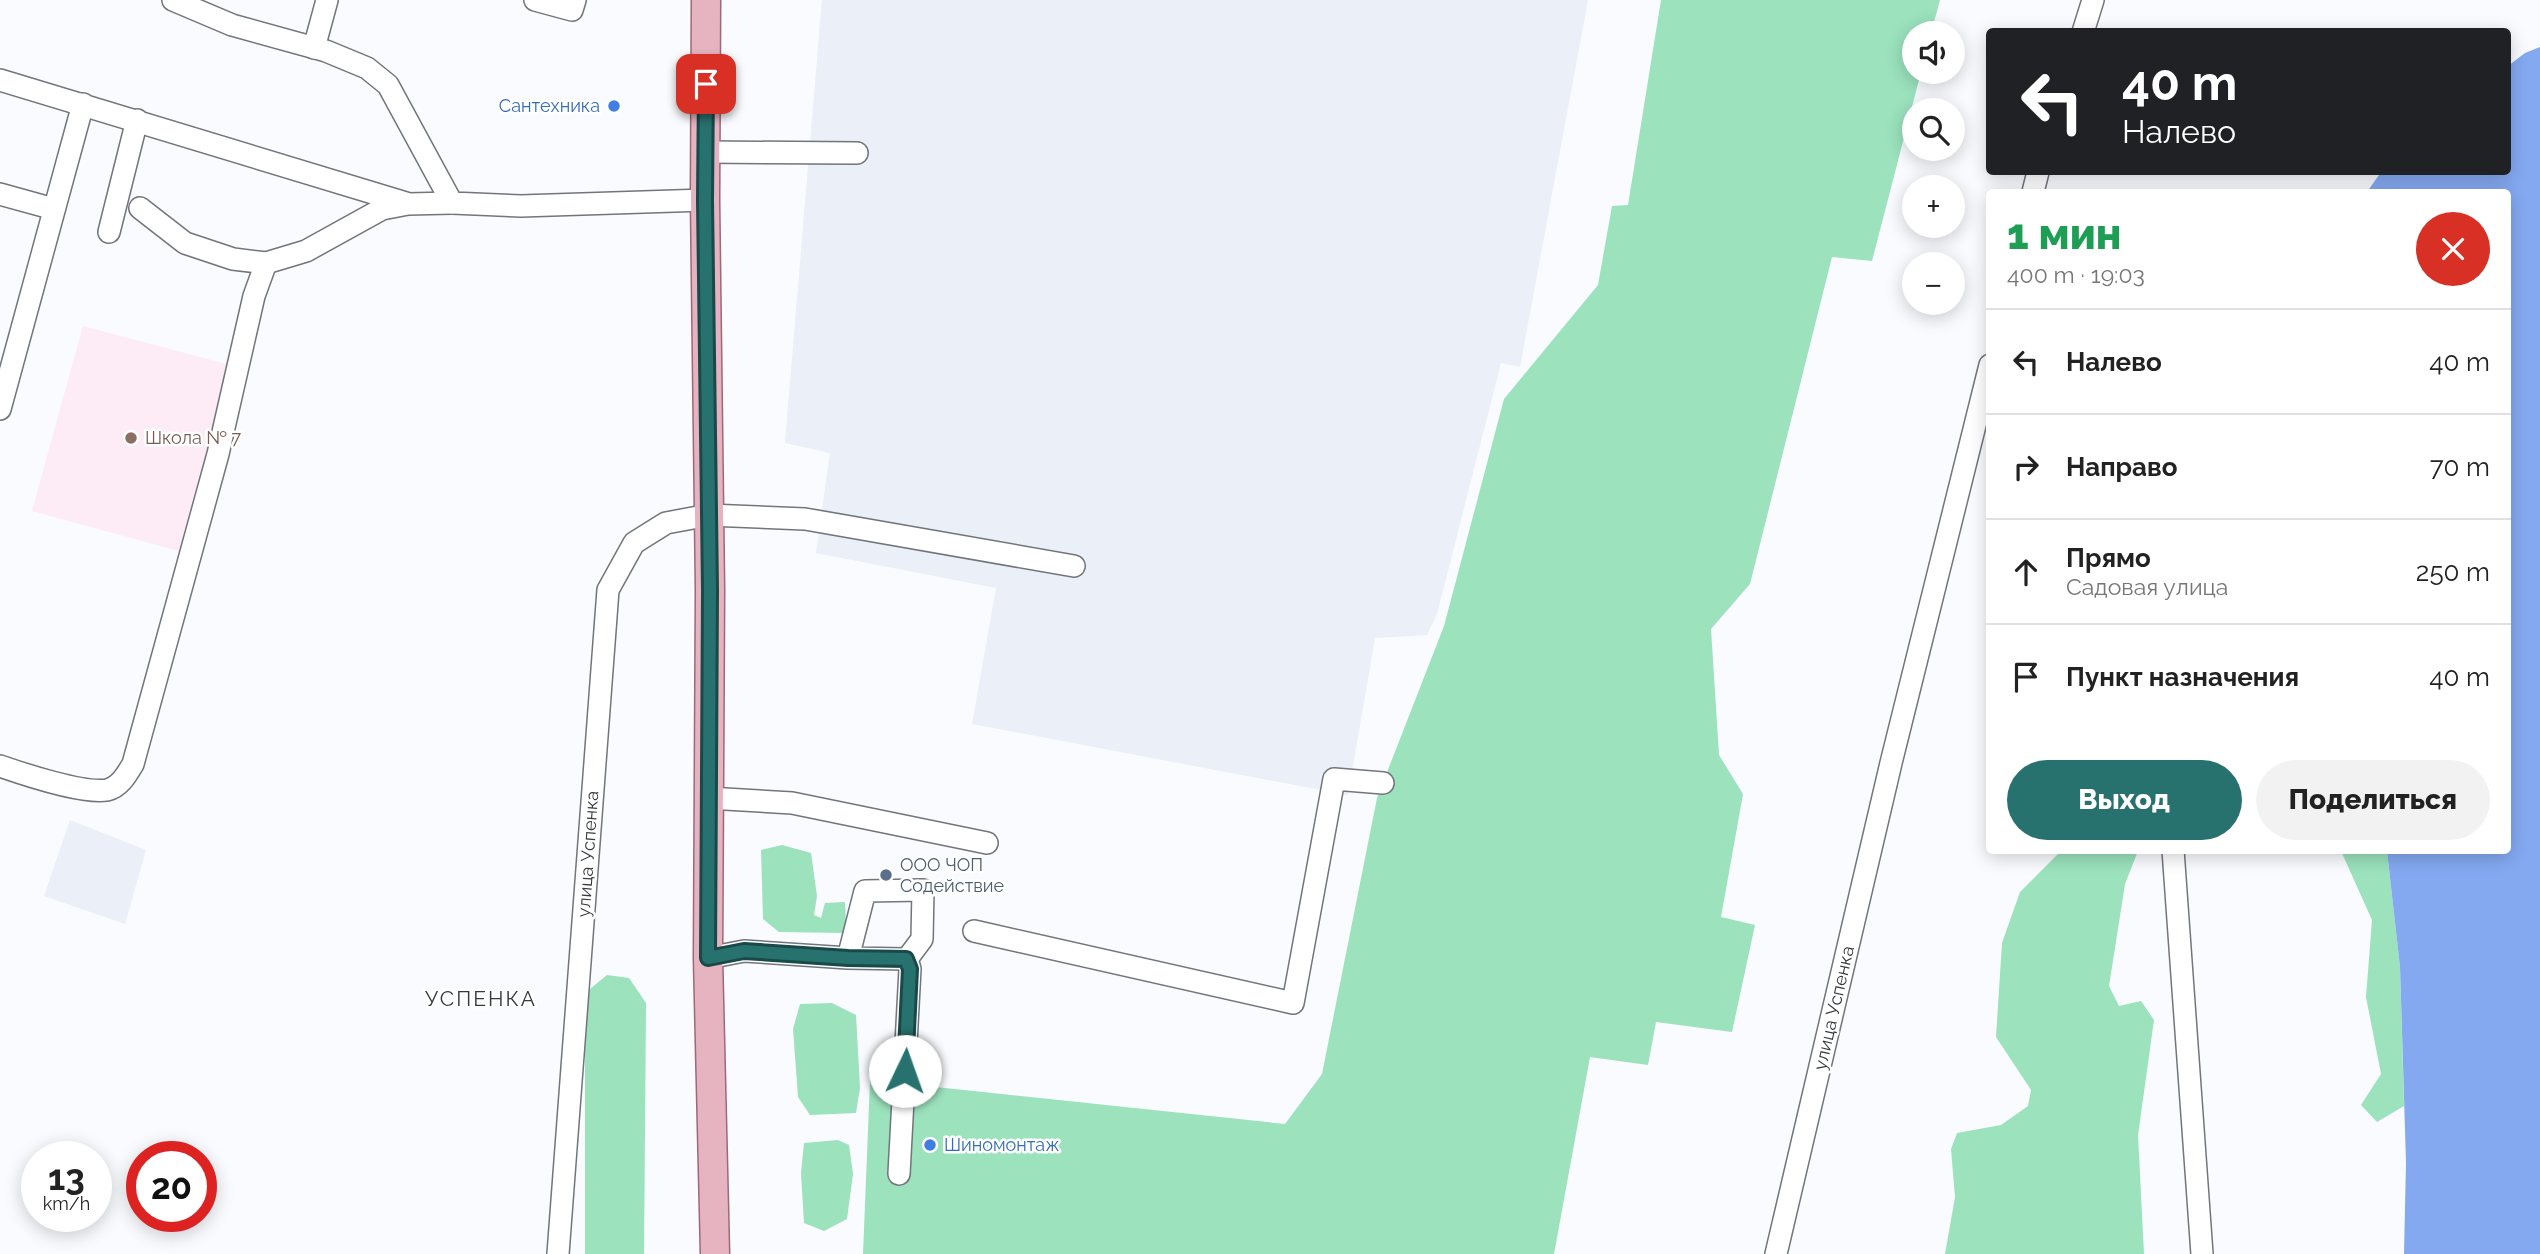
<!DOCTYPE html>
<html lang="ru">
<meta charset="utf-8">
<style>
body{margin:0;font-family:Raleway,sans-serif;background:#f2f2f2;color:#222;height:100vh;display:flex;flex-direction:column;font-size:26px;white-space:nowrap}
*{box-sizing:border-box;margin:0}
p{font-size:23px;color:#767676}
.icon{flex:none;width:38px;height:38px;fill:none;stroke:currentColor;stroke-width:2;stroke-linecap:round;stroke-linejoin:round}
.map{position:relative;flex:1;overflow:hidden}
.drawer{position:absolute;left:1986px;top:189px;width:525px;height:665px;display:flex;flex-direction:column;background:#fff;border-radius:7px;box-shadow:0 4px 18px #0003}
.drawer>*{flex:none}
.banner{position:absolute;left:1986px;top:28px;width:525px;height:147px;border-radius:7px;box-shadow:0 4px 18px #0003;background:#202124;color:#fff;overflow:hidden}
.fabs{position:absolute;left:1902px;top:21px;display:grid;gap:14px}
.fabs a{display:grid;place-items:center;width:63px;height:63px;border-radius:50%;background:#fff;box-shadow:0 4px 18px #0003;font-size:35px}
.speed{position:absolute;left:21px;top:1141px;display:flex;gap:14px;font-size:35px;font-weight:700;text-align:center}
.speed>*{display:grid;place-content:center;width:91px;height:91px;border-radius:50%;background:#fff;box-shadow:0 4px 18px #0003;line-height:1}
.speed small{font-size:18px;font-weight:400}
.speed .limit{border:10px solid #d22;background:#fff;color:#111}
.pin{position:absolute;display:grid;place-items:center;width:60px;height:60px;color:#fff;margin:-30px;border-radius:14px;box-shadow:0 4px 10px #0006}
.me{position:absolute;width:77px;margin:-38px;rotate:3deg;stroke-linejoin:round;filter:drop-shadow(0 0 5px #0008)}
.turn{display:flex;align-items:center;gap:24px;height:147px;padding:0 21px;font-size:32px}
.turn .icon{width:91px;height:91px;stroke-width:2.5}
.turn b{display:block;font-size:49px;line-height:60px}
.round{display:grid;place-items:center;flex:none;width:74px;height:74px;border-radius:37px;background:#f2f2f2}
.summary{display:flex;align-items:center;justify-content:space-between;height:119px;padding:0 21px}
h1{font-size:42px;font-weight:800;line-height:52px;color:#1e9e55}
.cta{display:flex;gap:14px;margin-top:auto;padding:14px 21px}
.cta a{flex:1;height:80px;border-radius:42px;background:#27716e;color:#fff;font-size:28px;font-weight:800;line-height:80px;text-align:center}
.cta a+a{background:#f2f2f2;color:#222}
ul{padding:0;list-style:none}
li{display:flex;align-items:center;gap:21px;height:105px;padding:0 21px;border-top:2px solid #e0e0e0}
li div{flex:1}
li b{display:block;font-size:26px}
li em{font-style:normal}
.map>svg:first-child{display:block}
.built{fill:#eaeff8}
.education{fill:#fdebf5}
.green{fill:#9be2bd}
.water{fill:#84a9f1}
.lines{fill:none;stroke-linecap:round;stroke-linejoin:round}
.minor-casing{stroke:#71757c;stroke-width:24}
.major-casing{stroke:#9e6877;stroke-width:31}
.minor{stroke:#fff;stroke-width:21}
.major{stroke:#e6b3c1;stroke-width:28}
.route-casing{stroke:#194948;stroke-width:18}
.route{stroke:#27716e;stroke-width:12}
.shop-dot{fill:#3f7fe0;stroke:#fff;stroke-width:2.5}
.education-dot{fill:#8d6e63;stroke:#fff;stroke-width:2.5}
.service-dot{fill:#5c6f8a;stroke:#fff;stroke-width:2.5}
.labels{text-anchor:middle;stroke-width:5;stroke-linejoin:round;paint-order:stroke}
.shop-label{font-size:18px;fill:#366cbe;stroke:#fff;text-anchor:end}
.education-label{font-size:18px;fill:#785e54;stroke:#fff;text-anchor:start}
.street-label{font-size:18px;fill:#37393c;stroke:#fff}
.service-label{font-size:18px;fill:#4e5e75;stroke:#fff;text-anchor:start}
.quarter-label{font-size:21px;letter-spacing:2px;fill:#37393c;stroke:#fff}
</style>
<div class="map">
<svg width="2540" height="1254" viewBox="0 0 2540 1254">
<rect width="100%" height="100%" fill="#f9fbfe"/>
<g class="built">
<path d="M 822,0 L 1588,0 L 1520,367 L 1501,363 L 1437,614 L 1427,635 L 1375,638 L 1348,795 L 972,724 L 996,588 L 816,553 L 830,453 L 785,443 Z"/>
<path d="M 70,820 L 146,850 L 125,924 L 44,896 Z"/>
</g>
<path class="education" d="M 83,326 L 230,365 L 179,551 L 32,511 Z"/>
<g class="green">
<path d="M 1661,0 L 1940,0 L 1931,33 L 1914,33 L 1914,72 L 1921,72 L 1872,261 L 1832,257 L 1750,584 L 1711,629 L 1719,755 L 1743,794 L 1721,917 L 1755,925 L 1732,1032 L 1656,1022 L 1648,1065 L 1590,1057 L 1554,1254 L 863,1254 L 870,1080 L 1285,1124 L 1322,1074 L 1377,798 L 1444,626 L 1504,399 L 1598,285 L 1612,206 L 1628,205 Z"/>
<path d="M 782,845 L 811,853 L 817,896 L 814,915 L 821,918 L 825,903 L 845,902 L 846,923 L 843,933 L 779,932 L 763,919 L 761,850 Z"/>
<path d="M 2061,851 L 2138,851 L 2125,884 L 2109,986 L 2119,1006 L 2141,1001 L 2154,1020 L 2138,1135 L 2144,1254 L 1945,1254 L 1955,1197 L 1951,1149 L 1957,1133 L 2001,1125 L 2028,1106 L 2031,1090 L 1996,1037 L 2002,943 L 2020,892 Z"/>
<path d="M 2341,851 L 2387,851 L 2400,967 L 2404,1106 L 2377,1122 L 2361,1105 L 2381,1074 L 2366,997 L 2372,920 Z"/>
<path d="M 607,975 L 629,978 L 646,1003 L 644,1254 L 585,1254 L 585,1011 L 590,989 Z"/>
<path d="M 832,1003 L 856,1015 L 860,1088 L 856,1113 L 810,1115 L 798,1097 L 793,1029 L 800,1004 Z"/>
<path d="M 838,1140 L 849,1145 L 853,1174 L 847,1219 L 824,1231 L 804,1223 L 801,1173 L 804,1143 Z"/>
</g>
<path class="water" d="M 2540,47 L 2540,1254 L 2404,1254 L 2406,1163 L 2400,967 L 2387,851 L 2508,850 L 2508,192 L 2367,192 L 2381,172 L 2508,172 L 2508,66 L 2525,53 Z"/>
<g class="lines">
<defs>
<g id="minor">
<path d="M 173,0 L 232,25 L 326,51 L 367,68 L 388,85 L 452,203 L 521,206 L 705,200"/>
<path d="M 535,0 L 572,10 L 575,0"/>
<path d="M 2083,32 L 2093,0"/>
<path d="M 314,48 L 327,0"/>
<path d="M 0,80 L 406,203"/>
<path d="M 705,152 L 857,153"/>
<path d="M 2033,192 L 2038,172"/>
<path d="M 0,194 L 54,209"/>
<path d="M 140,208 L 185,243 L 233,259 L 266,263"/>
<path d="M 109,232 L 137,120"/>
<path d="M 0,409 L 83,104"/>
<path d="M 0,766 C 23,774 84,794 107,790 C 120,787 127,774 133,764 L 218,454 L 254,296 L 266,263 L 306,251 L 382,209 L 408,204 L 452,203"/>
<path d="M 708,798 L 792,803 L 987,843"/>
<path d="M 2173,850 L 2202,1254"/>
<path d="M 974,931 L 1293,1003 L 1334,779 L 1383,783"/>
<path d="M 708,958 L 744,951 L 848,958 L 907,959 L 922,939 L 923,890 L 865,891 L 848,958"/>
<path d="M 899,1174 L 910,969 L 907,959"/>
<path d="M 558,1254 L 608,590 L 634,543 L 666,523 L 709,515 L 805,519 L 1074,566"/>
<path d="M 1776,1254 L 1891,763 L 1990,365"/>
</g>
<path id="major" d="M 706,0 L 705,200 L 710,590 L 708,958 L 715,1254"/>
</defs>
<use href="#minor" class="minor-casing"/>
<use href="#major" class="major-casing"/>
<use href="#minor" class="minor"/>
<use href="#major" class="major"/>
</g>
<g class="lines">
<defs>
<path id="route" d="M 706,84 L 705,200 L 710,590 L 708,958 L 744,951 L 848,958 L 906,959 L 910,969 L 905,1071"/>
</defs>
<use href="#route" class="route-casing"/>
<use href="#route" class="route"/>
</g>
<g class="shop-dot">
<circle cx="614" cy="106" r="7"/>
<circle cx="930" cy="1145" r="7"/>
</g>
<circle class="education-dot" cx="131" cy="438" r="7"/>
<circle class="service-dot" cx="886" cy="875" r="7"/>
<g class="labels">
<g class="shop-label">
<text x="600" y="112">Сантехника</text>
<text x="944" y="1151" text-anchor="start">Шиномонтаж</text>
</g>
<g class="education-label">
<text x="145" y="444">Школа № 7</text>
</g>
<g class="street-label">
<text transform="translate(588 854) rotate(-86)" y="6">улица Успенка</text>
<text transform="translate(1834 1008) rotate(-77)" y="6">улица Успенка</text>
</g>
<g class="service-label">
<text x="900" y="871">ООО ЧОП<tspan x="900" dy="21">Содействие</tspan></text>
</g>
<g class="quarter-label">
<text x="481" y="1006">УСПЕНКА</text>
</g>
</g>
</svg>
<div class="fabs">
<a><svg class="icon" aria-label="sound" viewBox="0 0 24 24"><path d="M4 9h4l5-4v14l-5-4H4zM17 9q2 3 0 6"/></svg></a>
<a><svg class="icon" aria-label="search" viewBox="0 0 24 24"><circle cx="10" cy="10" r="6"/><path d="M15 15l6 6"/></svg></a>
<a>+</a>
<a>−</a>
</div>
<div class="speed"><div>13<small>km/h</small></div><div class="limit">20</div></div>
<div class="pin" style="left:706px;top:84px;background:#d93025"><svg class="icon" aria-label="arrive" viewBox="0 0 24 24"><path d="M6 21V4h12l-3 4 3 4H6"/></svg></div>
<svg class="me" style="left:905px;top:1071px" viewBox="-20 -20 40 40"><circle r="19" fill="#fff"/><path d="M0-13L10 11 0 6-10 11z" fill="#27716e"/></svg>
<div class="banner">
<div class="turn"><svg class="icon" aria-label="left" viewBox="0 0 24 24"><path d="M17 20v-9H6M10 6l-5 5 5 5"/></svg><div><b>40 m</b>Налево</div></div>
</div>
<section class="drawer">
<div class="summary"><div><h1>1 мин</h1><p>400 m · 19:03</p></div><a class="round" style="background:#d93025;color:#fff"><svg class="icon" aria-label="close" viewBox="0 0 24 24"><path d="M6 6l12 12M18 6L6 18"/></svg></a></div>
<ul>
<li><svg class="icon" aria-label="left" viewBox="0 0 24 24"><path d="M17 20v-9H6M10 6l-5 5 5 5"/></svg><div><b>Налево</b></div><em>40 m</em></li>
<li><svg class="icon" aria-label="right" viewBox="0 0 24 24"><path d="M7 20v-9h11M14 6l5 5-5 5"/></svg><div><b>Направо</b></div><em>70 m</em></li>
<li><svg class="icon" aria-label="ahead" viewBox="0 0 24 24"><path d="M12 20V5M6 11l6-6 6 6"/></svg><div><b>Прямо</b><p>Садовая улица</p></div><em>250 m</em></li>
<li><svg class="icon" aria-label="arrive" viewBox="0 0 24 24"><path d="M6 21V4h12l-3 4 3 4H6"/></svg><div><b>Пункт назначения</b></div><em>40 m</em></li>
</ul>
<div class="cta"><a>Выход</a><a>Поделиться</a></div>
</section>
</div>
